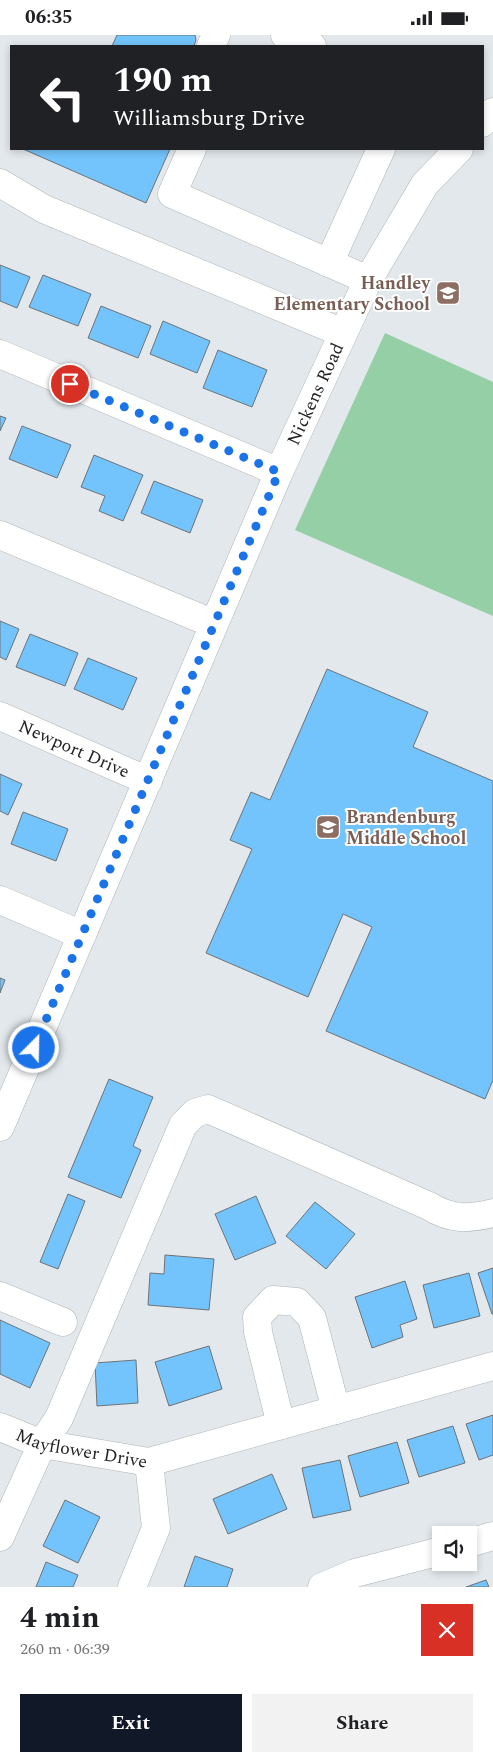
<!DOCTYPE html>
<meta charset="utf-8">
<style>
body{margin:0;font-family:Spectral,serif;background:#f2f2f2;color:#202124;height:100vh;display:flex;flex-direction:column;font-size:19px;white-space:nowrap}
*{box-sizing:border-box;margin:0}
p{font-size:16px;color:#757577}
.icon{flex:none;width:28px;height:28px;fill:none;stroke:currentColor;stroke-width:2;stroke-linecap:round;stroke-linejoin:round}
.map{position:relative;height:1552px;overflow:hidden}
.drawer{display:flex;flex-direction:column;background:#fff;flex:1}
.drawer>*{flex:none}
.hud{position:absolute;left:10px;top:10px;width:474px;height:105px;border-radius:0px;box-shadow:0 2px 8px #0003;background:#202124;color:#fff;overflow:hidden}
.buttons{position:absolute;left:432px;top:1491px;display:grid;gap:10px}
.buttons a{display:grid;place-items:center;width:45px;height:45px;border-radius:0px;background:#fff;box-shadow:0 2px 8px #0003;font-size:25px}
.pin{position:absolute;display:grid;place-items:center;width:42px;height:42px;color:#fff;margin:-21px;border:2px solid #fff;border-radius:50%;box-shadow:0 1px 5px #0007}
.me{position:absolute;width:55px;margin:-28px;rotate:23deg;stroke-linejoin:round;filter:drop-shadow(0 0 4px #0008)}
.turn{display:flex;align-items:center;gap:18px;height:105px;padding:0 20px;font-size:22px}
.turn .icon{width:65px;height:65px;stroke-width:2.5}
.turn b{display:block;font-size:35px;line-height:42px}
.round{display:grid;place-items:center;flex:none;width:52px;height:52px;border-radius:0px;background:#f2f2f2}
.overview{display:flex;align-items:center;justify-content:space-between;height:85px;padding:0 20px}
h1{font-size:30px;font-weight:700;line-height:38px}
.primary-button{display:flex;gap:10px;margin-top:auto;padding:10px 20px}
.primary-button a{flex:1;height:58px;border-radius:0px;background:#111827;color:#fff;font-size:20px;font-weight:700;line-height:58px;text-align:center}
.primary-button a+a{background:#f2f2f2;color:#202124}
.status{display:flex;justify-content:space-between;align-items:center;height:35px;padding:0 25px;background:#fff;direction:ltr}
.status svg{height:14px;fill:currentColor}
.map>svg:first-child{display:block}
.green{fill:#95cfa6}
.building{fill:#73c4fc;stroke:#6e7377}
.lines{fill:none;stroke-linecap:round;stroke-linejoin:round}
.minor-casing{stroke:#afb4b8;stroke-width:29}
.minor{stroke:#fff;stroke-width:28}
.route{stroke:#1a73e8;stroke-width:9;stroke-dasharray:0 16.2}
.labels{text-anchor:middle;stroke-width:4;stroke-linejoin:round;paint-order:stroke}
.education-label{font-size:18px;font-weight:bold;fill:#785e54;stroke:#fff;text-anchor:end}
.street-label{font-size:18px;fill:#212325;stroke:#fff}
</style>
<div class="status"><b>06:35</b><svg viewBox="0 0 49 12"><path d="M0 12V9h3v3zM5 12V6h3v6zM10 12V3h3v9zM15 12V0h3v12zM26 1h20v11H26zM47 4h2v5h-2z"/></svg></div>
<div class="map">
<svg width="493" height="1552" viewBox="0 0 493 1552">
<rect width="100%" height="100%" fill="#e2e8ec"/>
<path class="green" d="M 385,298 L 493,347 L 493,581 L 295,495 Z"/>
<g class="building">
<path d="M 117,0 L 195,0 L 196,5 L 194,11 L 112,11 Z"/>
<path d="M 23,114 L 170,114 L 146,168 Z"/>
<path d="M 0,230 L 30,242 L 17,273 L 0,266 Z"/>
<path d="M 43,240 L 91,259 L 78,291 L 29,272 Z"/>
<path d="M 101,271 L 151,291 L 138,323 L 88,303 Z"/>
<path d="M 163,286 L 210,306 L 197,338 L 150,319 Z"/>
<path d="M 218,315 L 267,335 L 252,372 L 203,353 Z"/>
<path d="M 0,381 L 6,383 L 0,396 Z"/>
<path d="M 22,391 L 71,410 L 57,443 L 9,424 Z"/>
<path d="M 94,420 L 143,440 L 123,486 L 99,476 L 105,461 L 81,452 Z"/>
<path d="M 154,446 L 203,465 L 190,498 L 141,478 Z"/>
<path d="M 0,586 L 19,594 L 6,625 L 0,622 Z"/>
<path d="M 30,599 L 78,618 L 65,651 L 16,632 Z"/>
<path d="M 88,623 L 137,643 L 123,675 L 74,654 Z"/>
<path d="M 327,634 L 428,677 L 413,712 L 493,746 L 493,1045 L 485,1064 L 326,996 L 372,892 L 343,879 L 308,962 L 206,918 L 252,814 L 230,805 L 251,757 L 270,765 Z"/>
<path d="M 0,739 L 22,749 L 8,780 L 0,776 Z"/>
<path d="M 23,777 L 68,794 L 56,826 L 11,809 Z"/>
<path d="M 0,943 L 5,945 L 0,958 Z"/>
<path d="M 109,1044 L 153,1062 L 133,1111 L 141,1115 L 121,1163 L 68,1142 Z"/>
<path d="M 68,1159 L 85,1166 L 58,1234 L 40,1227 Z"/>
<path d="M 256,1161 L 276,1208 L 235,1225 L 215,1179 Z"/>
<path d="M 315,1167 L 355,1199 L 326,1234 L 286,1201 Z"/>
<path d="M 165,1220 L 214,1224 L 209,1275 L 148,1270 L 150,1238 L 164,1239 Z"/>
<path d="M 493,1233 L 493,1279 L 492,1279 L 478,1238 Z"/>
<path d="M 469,1238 L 480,1281 L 434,1293 L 423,1250 Z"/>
<path d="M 405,1246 L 417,1284 L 400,1290 L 403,1302 L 372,1313 L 355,1262 Z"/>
<path d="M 0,1285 L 50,1308 L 30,1353 L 0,1339 Z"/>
<path d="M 209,1311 L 222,1354 L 169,1371 L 155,1327 Z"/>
<path d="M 136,1325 L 138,1368 L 97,1371 L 95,1328 Z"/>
<path d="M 493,1380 L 493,1420 L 479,1425 L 466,1389 Z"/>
<path d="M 453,1391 L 465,1428 L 419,1442 L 407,1405 Z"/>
<path d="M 397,1407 L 409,1448 L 360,1462 L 348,1421 Z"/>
<path d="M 340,1425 L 351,1475 L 313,1483 L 302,1433 Z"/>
<path d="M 272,1439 L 287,1474 L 228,1499 L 213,1464 Z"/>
<path d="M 65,1465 L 100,1482 L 78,1528 L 43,1511 Z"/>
<path d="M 195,1521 L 233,1534 L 227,1552 L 184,1552 Z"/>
<path d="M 46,1527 L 78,1540 L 73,1552 L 36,1552 Z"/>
<path d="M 486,1545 L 489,1552 L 466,1552 Z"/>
</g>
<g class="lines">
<defs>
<g id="minor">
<path d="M 285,0 L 312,11"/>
<path d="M 211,11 L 216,0"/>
<path d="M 482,88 L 493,77"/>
<path d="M 192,114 L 172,159 L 368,245"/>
<path d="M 0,148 L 44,174 L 343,298"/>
<path d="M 329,228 L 381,114"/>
<path d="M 0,319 L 279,437"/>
<path d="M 0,500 L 214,589"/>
<path id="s1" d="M 0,681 L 148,746"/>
<path d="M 0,865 L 82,900"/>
<path id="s2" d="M 0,1092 L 279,437 L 368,245 L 425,149 L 459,114"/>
<path d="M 0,1261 L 63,1287"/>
<path d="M 281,1390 L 258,1297 L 257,1282 L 273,1265 L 297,1267 L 312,1283 L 336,1375"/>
<path id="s3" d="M 0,1392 L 42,1409 L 149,1427 L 493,1331"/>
<path d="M 0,1502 L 42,1409 L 59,1383 L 183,1090 L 195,1078 L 208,1074 L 429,1171 C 452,1185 468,1184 493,1178"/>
<path d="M 469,1508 L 493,1501"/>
<path d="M 132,1552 L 156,1493 L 149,1427"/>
<path d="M 322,1552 L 355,1538 L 441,1516"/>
</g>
</defs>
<use href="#minor" class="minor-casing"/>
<use href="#minor" class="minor"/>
</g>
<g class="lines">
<path class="route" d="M 34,1013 L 279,437 L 70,349"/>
</g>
<defs>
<symbol id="school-square" viewBox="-11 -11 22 22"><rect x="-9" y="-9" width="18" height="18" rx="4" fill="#8d6e63" stroke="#fff"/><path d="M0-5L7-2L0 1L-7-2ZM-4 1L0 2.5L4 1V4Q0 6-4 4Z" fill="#fff"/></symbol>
</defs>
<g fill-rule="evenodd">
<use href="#school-square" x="434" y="244" width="28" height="28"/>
<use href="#school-square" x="314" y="778" width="28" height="28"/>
</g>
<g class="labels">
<g class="education-label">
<text x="430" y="254">Handley<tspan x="430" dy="21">Elementary School</tspan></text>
<text x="346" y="788" text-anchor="start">Brandenburg<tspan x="346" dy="21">Middle School</tspan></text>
</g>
<g class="street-label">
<text dy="6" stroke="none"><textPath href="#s2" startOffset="798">Nickens Road</textPath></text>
<text dy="6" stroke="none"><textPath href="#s1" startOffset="81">Newport Drive</textPath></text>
<text dy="6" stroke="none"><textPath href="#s3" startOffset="85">Mayflower Drive</textPath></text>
</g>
</g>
</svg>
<div class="buttons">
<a><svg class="icon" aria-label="sound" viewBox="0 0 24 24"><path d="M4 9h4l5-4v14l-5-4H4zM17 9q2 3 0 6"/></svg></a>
</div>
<div class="pin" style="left:70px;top:349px;background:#d93025"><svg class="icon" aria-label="arrive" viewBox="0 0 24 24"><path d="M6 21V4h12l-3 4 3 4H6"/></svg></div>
<svg class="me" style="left:34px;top:1013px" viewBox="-20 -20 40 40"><circle r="17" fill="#1a73e8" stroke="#fff" stroke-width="3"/><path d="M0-11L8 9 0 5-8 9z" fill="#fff"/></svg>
<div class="hud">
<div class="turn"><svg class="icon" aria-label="left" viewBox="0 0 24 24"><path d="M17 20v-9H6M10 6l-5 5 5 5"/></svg><div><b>190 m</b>Williamsburg Drive</div></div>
</div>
</div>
<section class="drawer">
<div class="overview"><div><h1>4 min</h1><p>260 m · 06:39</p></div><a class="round" style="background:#d93025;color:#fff"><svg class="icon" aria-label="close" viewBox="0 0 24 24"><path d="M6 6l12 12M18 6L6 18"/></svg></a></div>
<div class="primary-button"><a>Exit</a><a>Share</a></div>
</section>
